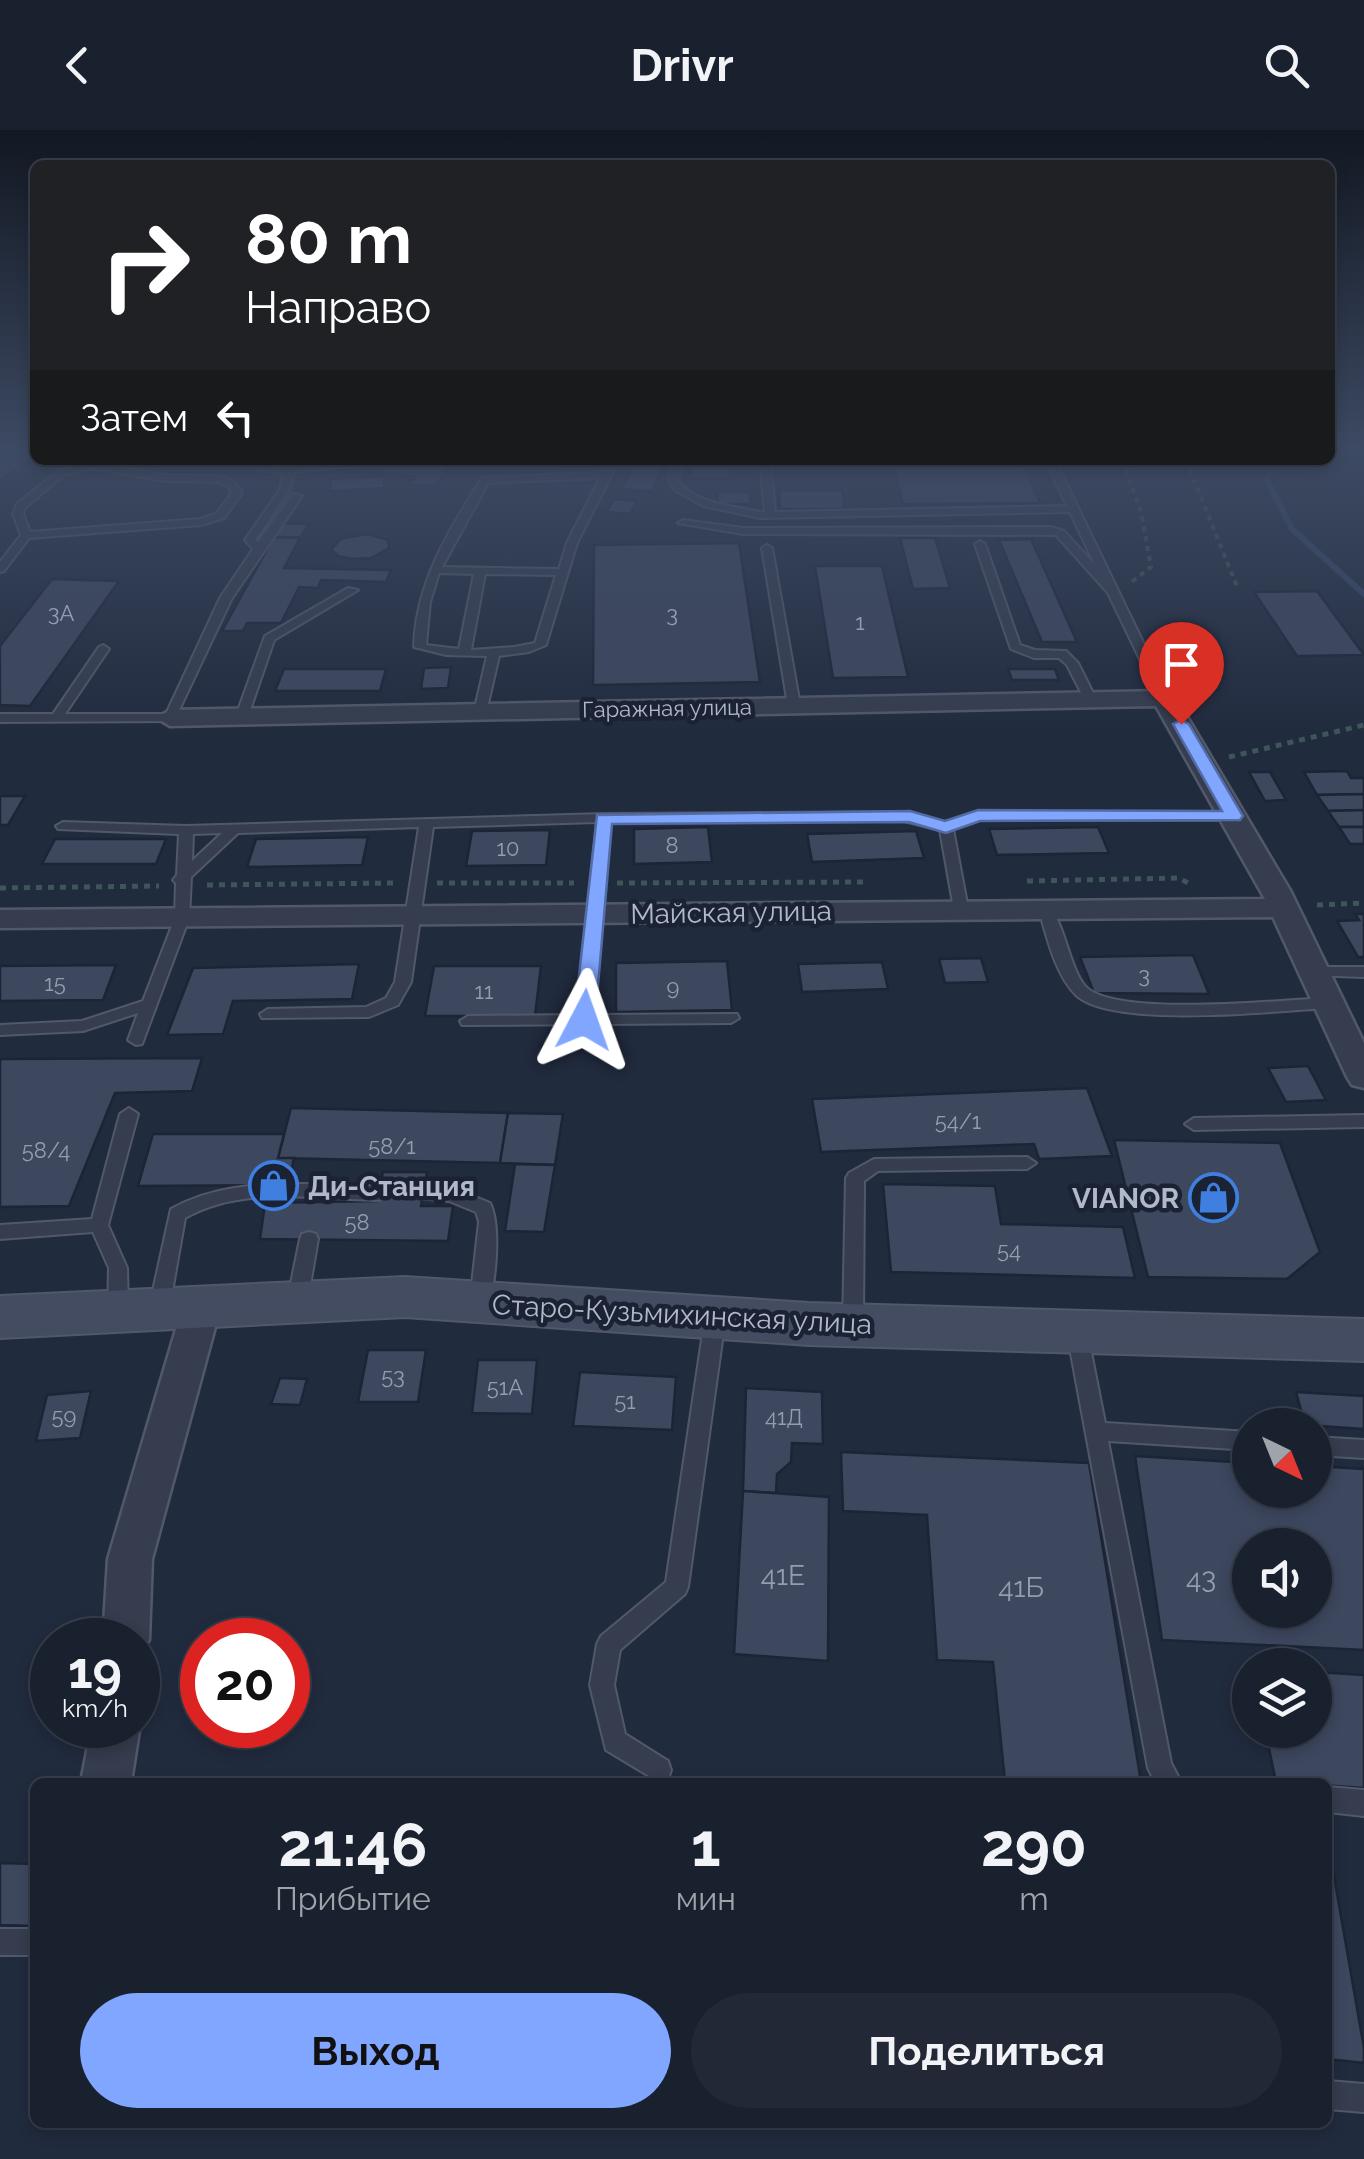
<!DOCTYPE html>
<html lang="ru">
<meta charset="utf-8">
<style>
body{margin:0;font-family:Raleway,sans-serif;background:#222836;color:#f1f3f6;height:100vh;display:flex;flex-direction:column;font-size:38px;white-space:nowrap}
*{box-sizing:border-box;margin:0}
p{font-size:32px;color:#9fa3aa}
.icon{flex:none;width:55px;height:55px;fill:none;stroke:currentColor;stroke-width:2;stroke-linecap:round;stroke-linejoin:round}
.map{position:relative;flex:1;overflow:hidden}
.panel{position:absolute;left:30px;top:1648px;width:1302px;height:350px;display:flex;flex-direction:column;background:#19202e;border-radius:15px;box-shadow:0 5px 15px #0003,0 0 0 2px #373e4a}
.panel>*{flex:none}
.hud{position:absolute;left:30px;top:30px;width:1305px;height:305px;border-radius:15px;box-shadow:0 5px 15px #0003,0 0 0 2px #373e4a;background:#202124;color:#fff;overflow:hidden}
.needle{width:65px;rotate:137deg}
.fabs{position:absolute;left:1232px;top:1278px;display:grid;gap:20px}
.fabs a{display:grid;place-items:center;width:100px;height:100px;border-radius:50%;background:#19202e;box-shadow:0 5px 15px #0003,0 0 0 2px #373e4a;font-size:50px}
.speed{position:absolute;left:30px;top:1488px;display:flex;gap:20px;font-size:50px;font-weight:700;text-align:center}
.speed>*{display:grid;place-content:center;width:130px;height:130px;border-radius:50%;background:#19202e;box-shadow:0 5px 15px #0003,0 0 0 2px #373e4a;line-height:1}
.speed small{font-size:25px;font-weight:400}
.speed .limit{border:15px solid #d22;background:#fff;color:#111}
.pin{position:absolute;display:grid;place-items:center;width:85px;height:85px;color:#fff;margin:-102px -42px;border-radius:50% 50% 50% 0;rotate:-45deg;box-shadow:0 0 10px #0007}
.pin .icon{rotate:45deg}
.me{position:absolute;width:110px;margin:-55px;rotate:4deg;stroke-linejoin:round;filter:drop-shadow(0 0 8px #0008)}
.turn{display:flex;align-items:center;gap:35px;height:210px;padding:0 50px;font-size:45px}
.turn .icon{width:130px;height:130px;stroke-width:2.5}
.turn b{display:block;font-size:70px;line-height:85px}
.then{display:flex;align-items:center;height:95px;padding:0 50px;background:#0003;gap:20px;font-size:38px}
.eta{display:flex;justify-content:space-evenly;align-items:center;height:170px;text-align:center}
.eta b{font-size:60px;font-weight:700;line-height:70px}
.primary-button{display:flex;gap:20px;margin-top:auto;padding:20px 50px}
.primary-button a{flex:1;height:115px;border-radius:60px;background:#80a6ff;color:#111;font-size:40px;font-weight:700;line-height:115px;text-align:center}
.primary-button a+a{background:#222836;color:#f1f3f6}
header{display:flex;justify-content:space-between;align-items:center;height:130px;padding:0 50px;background:#19202e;font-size:45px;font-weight:700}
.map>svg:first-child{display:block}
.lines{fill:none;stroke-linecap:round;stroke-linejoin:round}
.stream{stroke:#344466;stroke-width:6}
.building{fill:#3d475e;stroke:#1d2435;stroke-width:2.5;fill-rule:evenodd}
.lane-casing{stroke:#515869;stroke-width:4}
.street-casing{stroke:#515869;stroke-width:5}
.secondary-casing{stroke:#515869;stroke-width:4}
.path-far1{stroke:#3e5559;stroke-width:4;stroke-dasharray:5 5;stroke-linecap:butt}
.path{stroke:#3e5559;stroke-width:5;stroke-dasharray:6 6;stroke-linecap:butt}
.lane{fill:#353d4e;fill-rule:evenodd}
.street{fill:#353d4e;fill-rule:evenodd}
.secondary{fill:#434c61;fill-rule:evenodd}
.route{fill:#80a6ff;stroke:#536ca6;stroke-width:2.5}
.labels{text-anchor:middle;stroke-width:9;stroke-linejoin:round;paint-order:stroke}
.number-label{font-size:22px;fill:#949cae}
.far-street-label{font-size:22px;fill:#b1b8c9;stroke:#1b2233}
.street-label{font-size:28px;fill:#b1b8c9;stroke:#1b2233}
.poi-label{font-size:28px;font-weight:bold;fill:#b1b8c9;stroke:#1b2233;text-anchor:start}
.near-number-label{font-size:28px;fill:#949cae}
</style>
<header><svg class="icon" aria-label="back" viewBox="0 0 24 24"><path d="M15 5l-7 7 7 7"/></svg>Drivr<svg class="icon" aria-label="search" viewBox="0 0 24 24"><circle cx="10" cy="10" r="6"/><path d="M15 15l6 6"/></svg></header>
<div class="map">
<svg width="1364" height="2029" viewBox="0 0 1364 2029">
<rect width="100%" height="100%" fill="#212b3e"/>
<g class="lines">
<path class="stream" d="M 1277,330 L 1266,348 L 1292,399 L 1364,464"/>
</g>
<g class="building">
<path d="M 426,330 L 453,330 L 436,356 L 409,355 L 416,346 L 379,344 L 386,334 L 422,336 Z"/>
<path d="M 636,330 L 666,330 L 652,361 L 621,359 Z"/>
<path d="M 691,330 L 728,330 L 729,349 L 691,349 Z"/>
<path d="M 892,330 L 1022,330 L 1040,373 L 903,374 Z"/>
<path d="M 384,346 L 384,358 L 330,361 L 331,349 Z"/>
<path d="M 779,360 L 842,360 L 845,379 L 780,379 Z"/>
<path d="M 717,362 L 750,362 L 751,374 L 718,374 Z"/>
<path d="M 614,369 L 637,371 L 630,384 L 607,382 Z"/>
<path d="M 283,393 L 309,394 L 300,408 L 274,407 Z"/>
<path d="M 368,404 L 388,410 L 389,418 L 371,428 L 353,429 L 338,426 L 331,419 L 342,408 Z"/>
<path d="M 274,407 L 300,408 L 284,438 L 391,440 L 386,452 L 321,450 L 318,458 L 299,457 L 281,493 L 247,493 L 243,501 L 222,501 Z"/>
<path d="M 900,408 L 935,408 L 950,458 L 913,459 Z"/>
<path d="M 1031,409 L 1077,512 L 1042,512 L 999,410 Z"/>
<path d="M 739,413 L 760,552 L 593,555 L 594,415 Z"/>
<path d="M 815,436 L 882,436 L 908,547 L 833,548 Z"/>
<path d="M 52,449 L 119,451 L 30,576 L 0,575 L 0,516 Z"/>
<path d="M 1317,461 L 1364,525 L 1297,526 L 1254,462 Z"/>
<path d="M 451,537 L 448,558 L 421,559 L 424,538 Z"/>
<path d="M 284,539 L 386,539 L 380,561 L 275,561 Z"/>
<path d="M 1008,539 L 1055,539 L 1059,550 L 1012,550 Z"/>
<path d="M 1347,641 L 1351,648 L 1364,648 L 1364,664 L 1317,665 L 1304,642 Z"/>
<path d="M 1249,642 L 1270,642 L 1286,670 L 1265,671 Z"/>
<path d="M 1364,664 L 1364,680 L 1328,681 L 1317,665 Z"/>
<path d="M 0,666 L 25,666 L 8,695 L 0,695 Z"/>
<path d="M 1364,680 L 1364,697 L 1339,697 L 1328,681 Z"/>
<path d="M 708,697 L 712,732 L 634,734 L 634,699 Z"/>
<path d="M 1098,697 L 1109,723 L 997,725 L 989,699 Z"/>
<path d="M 1339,697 L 1364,697 L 1364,714 L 1350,714 Z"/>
<path d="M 550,700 L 546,735 L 466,736 L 472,701 Z"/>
<path d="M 916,701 L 924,728 L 812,732 L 807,704 Z"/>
<path d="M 368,707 L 362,735 L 247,737 L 256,709 Z"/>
<path d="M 55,709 L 166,709 L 156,734 L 42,734 Z"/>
<path d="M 1355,784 L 1364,784 L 1364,827 L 1358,827 L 1337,791 L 1359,790 Z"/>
<path d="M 1193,825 L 1209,864 L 1094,863 L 1080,827 Z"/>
<path d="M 981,828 L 988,852 L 945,853 L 939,829 Z"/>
<path d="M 727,831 L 732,880 L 616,882 L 616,833 Z"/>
<path d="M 882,832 L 888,859 L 802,862 L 798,834 Z"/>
<path d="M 359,834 L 352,869 L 233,871 L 223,904 L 167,905 L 193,838 Z"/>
<path d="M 116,835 L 103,870 L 0,871 L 0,836 Z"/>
<path d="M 434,836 L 541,836 L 535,886 L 425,886 Z"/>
<path d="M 202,928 L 192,961 L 115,963 L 69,1076 L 0,1077 L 0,929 Z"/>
<path d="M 1308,936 L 1326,970 L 1286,972 L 1268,938 Z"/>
<path d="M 1087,958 L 1112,1026 L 1039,1029 L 1034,1014 L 821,1022 L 812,969 Z"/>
<path d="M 291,978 L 508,983 L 500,1033 L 278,1028 Z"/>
<path d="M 508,983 L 563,984 L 555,1035 L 500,1033 Z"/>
<path d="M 153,1004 L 284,1004 L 278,1028 L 294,1028 L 288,1055 L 138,1056 Z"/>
<path d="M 1114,1010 L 1280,1013 L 1320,1122 L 1287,1149 L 1148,1147 Z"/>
<path d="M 515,1034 L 555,1035 L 544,1102 L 505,1101 Z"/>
<path d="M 383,1042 L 427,1042 L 421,1076 L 453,1076 L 448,1111 L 260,1109 L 265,1073 L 377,1071 Z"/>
<path d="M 883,1054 L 995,1056 L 1001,1094 L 1123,1097 L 1135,1148 L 891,1142 Z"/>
<path d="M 368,1220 L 426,1220 L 418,1272 L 358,1272 Z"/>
<path d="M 478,1230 L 537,1230 L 532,1284 L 472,1283 Z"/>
<path d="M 580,1242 L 676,1247 L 672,1300 L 573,1296 Z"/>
<path d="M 280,1248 L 307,1249 L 300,1275 L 271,1274 Z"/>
<path d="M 746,1258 L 822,1262 L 823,1314 L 792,1313 L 791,1332 L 777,1344 L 776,1363 L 743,1361 Z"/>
<path d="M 91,1261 L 80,1308 L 36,1311 L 47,1265 Z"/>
<path d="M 1296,1262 L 1364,1266 L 1364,1299 L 1305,1295 Z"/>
<path d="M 841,1322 L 1089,1333 L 1141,1652 L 1005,1652 L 993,1532 L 937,1530 L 927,1385 L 843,1381 Z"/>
<path d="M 1135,1326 L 1250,1333 L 1250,1360 L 1315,1360 L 1315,1336 L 1364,1339 L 1364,1520 L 1162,1510 ZM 1250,1415 L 1315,1415 L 1315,1480 L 1250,1480 Z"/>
<path d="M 743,1361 L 829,1367 L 828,1531 L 734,1524 Z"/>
<path d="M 1315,1542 L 1364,1545 L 1364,1658 L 1276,1652 L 1265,1600 L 1315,1600 Z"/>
<path d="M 1328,1712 L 1364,1918 L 1364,1933 L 1328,1929 Z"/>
<path d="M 0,1733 L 35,1734 L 35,1796 L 0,1795 Z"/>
</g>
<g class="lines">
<defs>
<g id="lane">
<path d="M 0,321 L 35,321 L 35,326 L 25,326 L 0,346 L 0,338 L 14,326 L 0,326 Z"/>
<path d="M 259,330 L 269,330 L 266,336 L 274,338 L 355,330 L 389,330 L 384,333 L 294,342 L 289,361 L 255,410 L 258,412 L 293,364 L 302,366 L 232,468 L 174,591 L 0,592 L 0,584 L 53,584 L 99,517 L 103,515 L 109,519 L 65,584 L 166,584 L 220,468 L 253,419 L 245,410 L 279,361 L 284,343 L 257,340 Z"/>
<path d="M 609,330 L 619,330 L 577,413 L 546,515 L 529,522 L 499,526 L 486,582 L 476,585 L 474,582 L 487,526 L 446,525 L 414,517 C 416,453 448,401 482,348 L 603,342 ZM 600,348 L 567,413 L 559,439 L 442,437 L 488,353 ZM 439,443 L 474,444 L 459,519 L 426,515 L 430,472 ZM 485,444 L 556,445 L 535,513 L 514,517 L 471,520 Z"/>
<path d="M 674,330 L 684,330 L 678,350 C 694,374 734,376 760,382 L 765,382 L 760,330 L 770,330 L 775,382 L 1067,376 L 1045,330 L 1055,330 L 1170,568 L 1160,571 L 1108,463 L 1056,405 L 743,404 L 678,393 L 683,390 L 743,398 L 1051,397 L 1064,401 L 1095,435 L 1070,382 L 760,388 L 704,376 L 676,361 L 668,350 Z"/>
<path d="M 91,332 L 165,345 L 219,346 L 233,351 L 242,363 L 224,388 L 201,395 L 29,408 L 4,441 L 0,442 L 0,432 L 21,405 L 13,384 L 17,374 L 58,341 ZM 91,338 L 165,351 L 218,352 L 227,355 L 232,363 L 216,384 L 200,389 L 30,402 L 23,384 L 26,377 L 64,345 Z"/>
<path d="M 980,411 L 985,414 L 1020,515 L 1035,520 L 1066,521 L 1078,533 L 1096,569 L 1094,572 L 1086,572 L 1067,535 L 1059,528 L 1034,528 L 1011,519 L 975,414 Z"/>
<path d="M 767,415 L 772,418 L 800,575 L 794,579 L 788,575 L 762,418 Z"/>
<path d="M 348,458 L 358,460 L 274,510 L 248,586 L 238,589 L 236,586 L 265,506 Z"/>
<path d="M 900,682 L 945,693 L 978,682 L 1234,682 L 1241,686 L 1234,690 L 979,690 L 953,699 L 968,779 L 961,783 L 954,779 L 940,700 L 900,690 L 610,692 L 593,885 L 737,884 L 739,888 L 731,893 L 462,895 L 460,891 L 468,886 L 577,885 L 597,692 L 433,697 L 411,852 L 398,875 L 369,887 L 262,888 L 260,884 L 268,879 L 366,877 L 386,868 L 395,852 L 419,697 L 238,703 L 191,747 L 189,788 L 142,914 L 136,915 L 128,910 L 138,883 L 83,901 L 0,905 L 0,895 L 82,891 L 143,871 L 175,788 L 176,753 L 173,750 L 177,745 L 179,704 L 58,699 L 56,696 L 63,692 L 186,696 L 604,684 ZM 222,703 L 192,731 L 193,704 Z"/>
<path d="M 1046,776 C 1063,784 1069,838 1085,856 C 1114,888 1282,870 1327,868 L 1335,873 L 1327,878 C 1276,881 1112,899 1076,865 C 1055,844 1047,807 1039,780 Z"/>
<path d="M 1313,837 L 1364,837 L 1364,847 L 1308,845 L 1305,842 L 1308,839 Z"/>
<path d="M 129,978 L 138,984 L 108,1095 L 127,1138 L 128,1180 L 125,1185 L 118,1188 L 111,1185 L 108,1180 L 109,1138 L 93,1102 L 0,1109 L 0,1095 L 92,1089 L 120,984 Z"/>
<path d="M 1364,985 L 1364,997 L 1194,1000 L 1185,994 L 1194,988 Z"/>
<path d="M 1027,1027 L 1036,1033 L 1027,1039 L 878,1041 L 864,1051 L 863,1194 L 860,1199 L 853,1202 L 846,1199 L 843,1194 L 846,1048 L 849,1043 L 874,1029 Z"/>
<path d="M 302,1054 L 378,1056 L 384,1058 L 387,1063 L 384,1068 L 378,1070 C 316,1069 242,1055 185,1088 L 169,1179 L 166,1184 L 159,1187 L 152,1184 L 149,1179 L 171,1079 C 212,1056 255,1054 302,1054 Z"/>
<path d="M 423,1056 L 451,1057 L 490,1073 C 501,1095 496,1155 487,1177 L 480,1180 L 473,1177 L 470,1172 L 479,1092 L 476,1082 L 449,1071 L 417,1068 L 414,1063 L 417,1058 Z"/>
<path d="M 309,1102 L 316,1104 L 318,1109 L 307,1173 L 304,1178 L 297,1181 L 290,1178 L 287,1173 L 300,1109 L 302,1104 Z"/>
<path d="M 715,1181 L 722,1184 L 725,1189 L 688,1457 L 685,1464 L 620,1520 L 614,1555 L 625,1604 L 668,1631 L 671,1640 L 668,1649 L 659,1652 L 606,1620 L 590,1555 L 597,1514 L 601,1506 L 666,1452 L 705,1189 L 708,1184 Z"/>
<path d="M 1077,1194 L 1084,1196 L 1087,1202 L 1105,1293 L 1250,1302 L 1250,1320 L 1108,1311 L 1171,1633 L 1181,1652 L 1155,1652 L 1148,1638 L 1067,1202 L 1070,1196 Z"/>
<path d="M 1315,1307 L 1364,1310 L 1364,1328 L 1315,1325 Z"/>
<path d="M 1328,1657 L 1364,1660 L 1364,1686 L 1328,1682 Z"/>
<rect x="0" y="1799" width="35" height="26"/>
<path d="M 1328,1951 L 1364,1954 L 1364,1982 L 1328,1979 Z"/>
</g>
<g id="street">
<path d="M 1164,561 L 1176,568 L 1291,762 L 1364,913 L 1364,958 L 1352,955 L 1347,947 L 1273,787 L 0,798 L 0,780 L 1265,769 L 1156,576 L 170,596 L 157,588 L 170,580 Z"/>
<path d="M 201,1164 L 215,1168 L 220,1179 L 152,1429 L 149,1510 L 138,1527 L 138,1510 L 103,1510 L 108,1429 L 182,1179 L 187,1168 Z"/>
<path d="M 138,1588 L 140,1595 L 131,1652 L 81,1652 L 92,1595 L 138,1595 Z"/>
</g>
<path id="secondary" d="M 405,1147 L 809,1173 L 1364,1189 L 1364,1231 L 809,1215 L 405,1187 L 0,1208 L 0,1166 Z"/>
</defs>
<use href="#lane" class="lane-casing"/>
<use href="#street" class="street-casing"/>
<use href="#secondary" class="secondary-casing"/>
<g class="path-far1">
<path d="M 1122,330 L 1141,382 L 1151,437 L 1129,454"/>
<path d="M 1186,330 L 1238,459"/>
</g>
<g class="path">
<path d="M 1229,627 L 1364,595"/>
<path d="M 1027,751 L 1179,748 L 1188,753"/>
<path d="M 437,753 L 574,753"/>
<path d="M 617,753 L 869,752"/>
<path d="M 207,755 L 394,753"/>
<path d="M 0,758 L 159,756"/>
<path d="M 1317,775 L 1364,773"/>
</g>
<use href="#lane" class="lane"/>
<use href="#street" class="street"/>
<use href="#secondary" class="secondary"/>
</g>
<linearGradient id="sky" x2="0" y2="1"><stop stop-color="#121822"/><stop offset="0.53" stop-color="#3d4a63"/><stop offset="1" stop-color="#3d4a63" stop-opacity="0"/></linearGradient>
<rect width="1364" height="605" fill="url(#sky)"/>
<path class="route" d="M 1181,590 L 1189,594 L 1243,686 L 1240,690 L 980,691 L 946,703 L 909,692 L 612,694 L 595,890 L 584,897 L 574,890 L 597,685 L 910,681 L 945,691 L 978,680 L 1222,681 L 1173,594 Z"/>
<defs>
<symbol id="shop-ring" viewBox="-11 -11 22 22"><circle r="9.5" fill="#1b2233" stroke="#3f7fe0" stroke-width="1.5"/><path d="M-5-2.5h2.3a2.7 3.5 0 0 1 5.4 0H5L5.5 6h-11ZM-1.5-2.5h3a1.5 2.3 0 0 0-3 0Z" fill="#3f7fe0"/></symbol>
</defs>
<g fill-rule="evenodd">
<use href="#shop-ring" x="246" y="1028" width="55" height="55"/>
<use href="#shop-ring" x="1186" y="1040" width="55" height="55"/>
</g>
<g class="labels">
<g class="number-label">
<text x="61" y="491">3А</text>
<text x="672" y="492">3</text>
<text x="860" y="500">1</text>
<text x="672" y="723">8</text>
<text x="508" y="726">10</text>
<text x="1144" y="853">3</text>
<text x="55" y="861">15</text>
<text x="673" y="865">9</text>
<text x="484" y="869">11</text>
<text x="958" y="999">54/1</text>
<text x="392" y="1024">58/1</text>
<text x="46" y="1028">58/4</text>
<text x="357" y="1100">58</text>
<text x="1009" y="1128">54</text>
<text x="393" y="1254">53</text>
<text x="505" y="1265">51А</text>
<text x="625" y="1279">51</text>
<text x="64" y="1294">59</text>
<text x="784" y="1295">41Д</text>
</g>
<g class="far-street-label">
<text transform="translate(667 578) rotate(-1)" y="8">Гаражная улица</text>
</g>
<g class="street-label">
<text transform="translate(731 782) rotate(-1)" y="10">Майская улица</text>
<text transform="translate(682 1184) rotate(3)" y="10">Старо-Кузьмихинская улица</text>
</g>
<g class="poi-label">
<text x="308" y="1066">Ди-Станция</text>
<text x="1179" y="1078" text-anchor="end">VIANOR</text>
</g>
<g class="near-number-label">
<text x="783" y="1455">41Е</text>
<text x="1201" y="1458">43</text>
<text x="1021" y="1467">41Б</text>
</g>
</g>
</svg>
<div class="fabs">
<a><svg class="needle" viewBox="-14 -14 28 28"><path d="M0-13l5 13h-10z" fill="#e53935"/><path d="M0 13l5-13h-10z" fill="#9fa3aa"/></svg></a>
<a><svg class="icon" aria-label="sound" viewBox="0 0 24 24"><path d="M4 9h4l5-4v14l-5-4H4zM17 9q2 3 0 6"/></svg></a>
<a><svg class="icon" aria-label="layers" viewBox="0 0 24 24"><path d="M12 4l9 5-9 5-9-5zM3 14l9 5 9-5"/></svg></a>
</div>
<div class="speed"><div>19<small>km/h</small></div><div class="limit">20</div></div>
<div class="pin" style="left:1181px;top:594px;background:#d93025"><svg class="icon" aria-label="arrive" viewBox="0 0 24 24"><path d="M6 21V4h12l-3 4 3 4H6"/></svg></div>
<svg class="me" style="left:584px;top:890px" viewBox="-20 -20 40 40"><path d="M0-17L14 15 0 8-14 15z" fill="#80a6ff" stroke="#fff" stroke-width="4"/></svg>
<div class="hud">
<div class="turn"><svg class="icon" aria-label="right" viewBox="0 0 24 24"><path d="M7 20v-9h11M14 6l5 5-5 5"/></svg><div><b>80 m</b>Направо</div></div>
<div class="then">Затем<svg class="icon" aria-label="left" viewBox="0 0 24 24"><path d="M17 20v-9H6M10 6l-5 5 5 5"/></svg></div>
</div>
<section class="panel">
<div class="eta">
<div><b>21:46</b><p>Прибытие</p></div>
<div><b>1</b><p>мин</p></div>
<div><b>290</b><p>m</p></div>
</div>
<div class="primary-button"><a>Выход</a><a>Поделиться</a></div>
</section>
</div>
